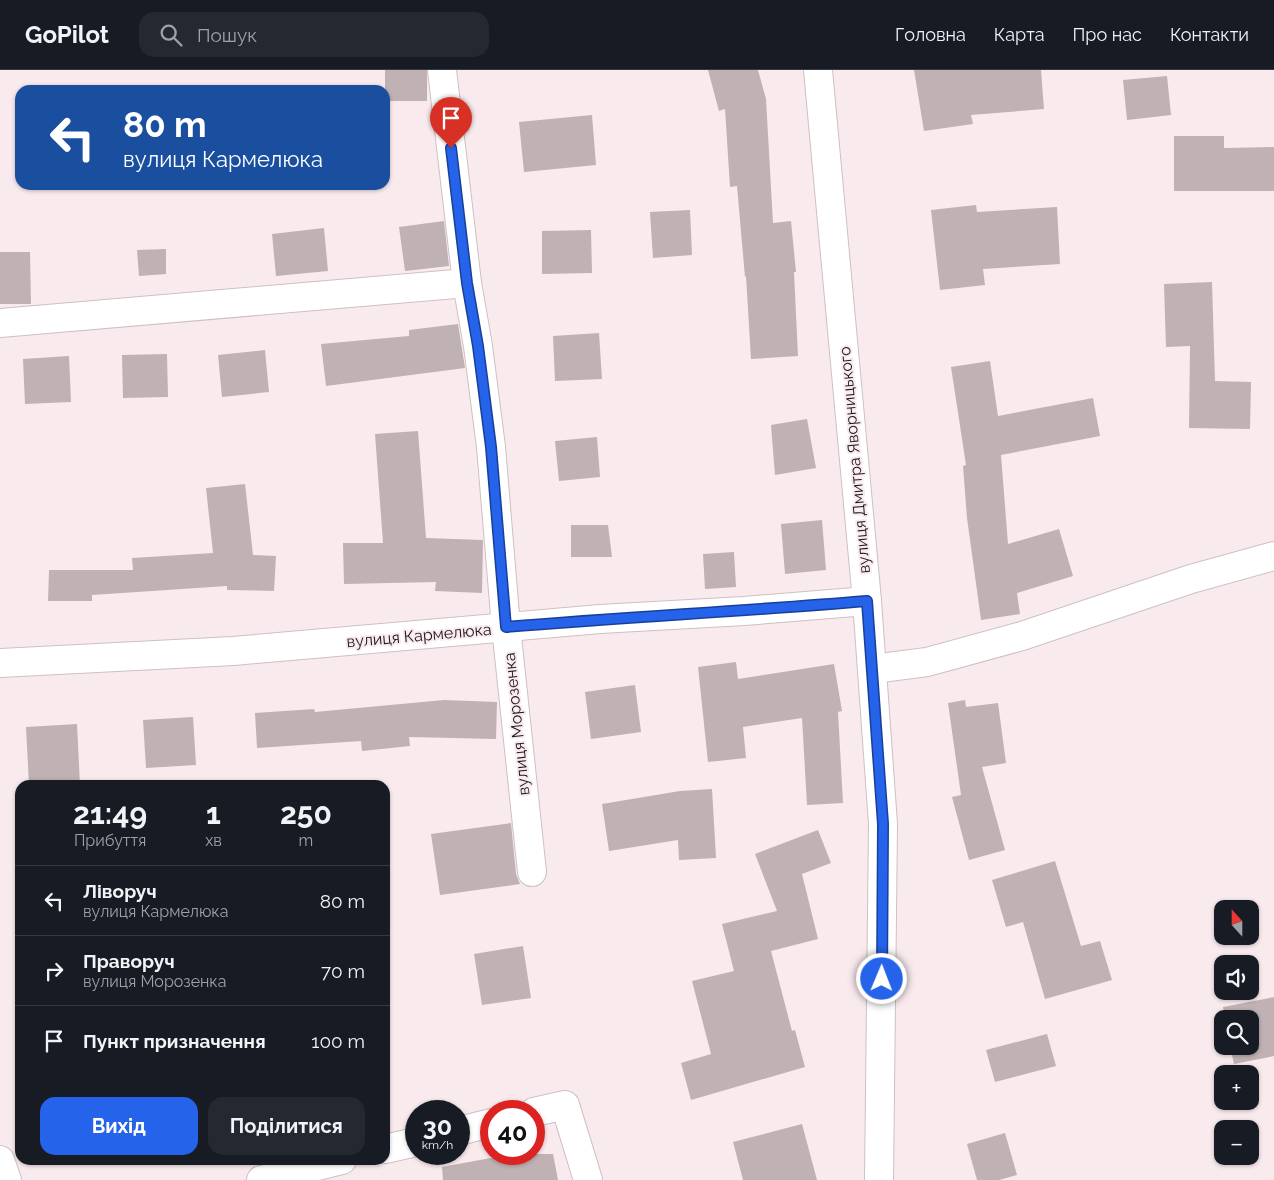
<!DOCTYPE html>
<html lang="uk">
<meta charset="utf-8">
<style>
body{margin:0;font-family:Raleway,sans-serif;background:#242831;color:#f1f3f6;height:100vh;display:flex;flex-direction:column;font-size:19px;white-space:nowrap}
*{box-sizing:border-box;margin:0}
p{font-size:16px;color:#9ea1a6}
.icon{flex:none;width:28px;height:28px;fill:none;stroke:currentColor;stroke-width:2;stroke-linecap:round;stroke-linejoin:round}
.map{position:relative;flex:1;overflow:hidden}
.details{position:absolute;left:15px;top:710px;width:375px;height:385px;display:flex;flex-direction:column;background:#171b24;border-radius:15px;box-shadow:0 1px 4px #0004}
.details>*{flex:none}
.top-card{position:absolute;left:15px;top:15px;width:375px;height:105px;border-radius:15px;box-shadow:0 1px 4px #0004;background:#1a4fa0;color:#fff;overflow:hidden}
.needle{width:32px;rotate:339deg}
.tools{position:absolute;left:1214px;top:830px;display:grid;gap:10px}
.tools a{display:grid;place-items:center;width:45px;height:45px;border-radius:10px;background:#171b24;box-shadow:0 1px 4px #0004;font-size:25px}
.speed{position:absolute;left:405px;top:1030px;display:flex;gap:10px;font-size:25px;font-weight:700;text-align:center}
.speed>*{display:grid;place-content:center;width:65px;height:65px;border-radius:50%;background:#171b24;box-shadow:0 1px 4px #0004;line-height:1}
.speed small{font-size:12px;font-weight:400}
.speed .limit{border:8px solid #d22;background:#fff;color:#111}
.pin{position:absolute;display:grid;place-items:center;width:42px;height:42px;color:#fff;margin:-51px -21px;border-radius:50% 50% 50% 0;rotate:-45deg;box-shadow:0 0 5px #0007}
.pin .icon{rotate:45deg}
.me{position:absolute;width:55px;margin:-28px;rotate:1deg;stroke-linejoin:round;filter:drop-shadow(0 0 4px #0008)}
.turn{display:flex;align-items:center;gap:18px;height:105px;padding:0 25px;font-size:22px}
.turn .icon{width:65px;height:65px;stroke-width:2.5}
.turn b{display:block;font-size:35px;line-height:42px}
.eta{display:flex;justify-content:space-evenly;align-items:center;height:85px;text-align:center}
.eta b{font-size:30px;font-weight:700;line-height:35px}
.cta{display:flex;gap:10px;margin-top:auto;padding:10px 25px}
.cta a{flex:1;height:58px;border-radius:15px;background:#2563eb;color:#fff;font-size:20px;font-weight:700;line-height:58px;text-align:center}
.cta a+a{background:#242831;color:#f1f3f6}
ul{padding:0;list-style:none}
li{display:flex;align-items:center;gap:15px;height:70px;padding:0 25px;border-top:1px solid #363941}
li div{flex:1}
li b{display:block;font-size:19px}
li em{font-style:normal}
header{display:flex;align-items:center;gap:30px;box-sizing:border-box;height:70px;padding:0 25px;background:#171b24;border-bottom:1px solid #363941}
header strong{font-size:24px}
nav{display:flex;gap:28px;margin-inline-start:auto;font-size:18px}
.search{width:350px;height:45px;background:#242831;display:flex;align-items:center;gap:12px;box-sizing:border-box;padding:0 18px;border-radius:15px;color:#9ea1a6;font-size:19px}
.map>svg:first-child{display:block}
.building{fill:#bfb1b4}
.lines{fill:none;stroke-linecap:round;stroke-linejoin:round}
.minor-casing{stroke:#cec0c3;stroke-width:30}
.tertiary-casing{stroke:#cec0c3;stroke-width:30}
.minor{stroke:#fff;stroke-width:28}
.tertiary{stroke:#fff;stroke-width:28}
.route-casing{stroke:#184099;stroke-width:12}
.route{stroke:#2563eb;stroke-width:9}
.labels{text-anchor:middle;stroke-width:4;stroke-linejoin:round;paint-order:stroke}
.street-label{font-size:16px;fill:#1b1618;stroke:#f9eaee}
</style>
<header>
<strong>GoPilot</strong>
<div class="search"><svg class="icon" aria-label="search" viewBox="0 0 24 24"><circle cx="10" cy="10" r="6"/><path d="M15 15l6 6"/></svg>Пошук</div>
<nav><a>Головна</a><a>Карта</a><a>Про нас</a><a>Контакти</a></nav>
</header>
<div class="map">
<svg width="1274" height="1110" viewBox="0 0 1274 1110">
<rect width="100%" height="100%" fill="#f9eaee"/>
<g class="building">
<rect x="385" y="0" width="42" height="31"/>
<path d="M 708,0 L 758,0 L 766,29 L 773,153 L 791,151 L 796,202 L 794,202 L 798,286 L 751,289 L 746,206 L 745,207 L 737,116 L 730,117 L 725,39 L 719,41 Z"/>
<path d="M 914,0 L 1041,0 L 1044,39 L 971,45 L 973,54 L 924,61 Z"/>
<path d="M 1167,6 L 1171,45 L 1127,50 L 1123,10 Z"/>
<path d="M 592,45 L 596,95 L 524,102 L 519,52 Z"/>
<path d="M 1174,66 L 1224,66 L 1224,78 L 1274,77 L 1274,121 L 1174,121 Z"/>
<path d="M 976,135 L 977,142 L 1057,137 L 1060,194 L 983,199 L 985,215 L 940,220 L 931,140 Z"/>
<path d="M 690,140 L 692,185 L 653,188 L 650,142 Z"/>
<path d="M 444,151 L 449,196 L 405,201 L 399,157 Z"/>
<path d="M 324,158 L 328,201 L 276,206 L 272,164 Z"/>
<path d="M 591,160 L 592,203 L 542,204 L 542,161 Z"/>
<path d="M 166,179 L 166,204 L 139,206 L 137,180 Z"/>
<path d="M 0,182 L 30,182 L 31,234 L 0,234 Z"/>
<path d="M 1212,212 L 1215,311 L 1251,312 L 1250,359 L 1189,358 L 1190,276 L 1166,277 L 1164,214 Z"/>
<path d="M 458,254 L 465,298 L 326,316 L 321,274 L 409,266 L 409,260 Z"/>
<path d="M 599,263 L 602,309 L 555,311 L 553,266 Z"/>
<path d="M 265,280 L 269,322 L 222,327 L 218,285 Z"/>
<path d="M 167,284 L 168,327 L 123,328 L 122,285 Z"/>
<path d="M 69,286 L 71,332 L 25,334 L 23,289 Z"/>
<path d="M 990,291 L 998,346 L 1093,328 L 1100,366 L 1001,385 L 1008,474 L 1059,459 L 1073,506 L 1017,523 L 1020,544 L 981,550 L 967,448 L 963,396 L 966,395 L 951,297 Z"/>
<path d="M 807,349 L 816,398 L 775,405 L 771,355 Z"/>
<path d="M 418,361 L 426,468 L 483,470 L 482,523 L 435,521 L 436,512 L 344,514 L 343,473 L 383,473 L 375,364 Z"/>
<path d="M 597,367 L 600,407 L 559,411 L 555,371 Z"/>
<path d="M 245,414 L 253,485 L 276,486 L 274,521 L 227,520 L 227,516 L 92,525 L 92,531 L 48,531 L 49,500 L 133,500 L 132,488 L 213,483 L 206,418 Z"/>
<path d="M 822,450 L 826,500 L 785,504 L 781,454 Z"/>
<path d="M 571,455 L 608,455 L 612,487 L 571,487 Z"/>
<path d="M 734,482 L 736,517 L 705,519 L 703,484 Z"/>
<path d="M 736,592 L 738,609 L 834,594 L 842,641 L 838,642 L 843,733 L 807,735 L 802,648 L 743,657 L 746,688 L 708,692 L 698,597 Z"/>
<path d="M 635,615 L 641,662 L 591,669 L 585,622 Z"/>
<path d="M 444,630 L 497,632 L 496,669 L 409,667 L 410,676 L 362,681 L 361,671 L 257,678 L 255,643 L 314,639 L 315,642 Z"/>
<path d="M 965,630 L 966,637 L 998,633 L 1006,693 L 982,697 L 1005,780 L 969,790 L 952,727 L 961,725 L 948,633 Z"/>
<path d="M 193,647 L 196,695 L 146,698 L 143,650 Z"/>
<path d="M 77,654 L 80,715 L 29,715 L 26,657 Z"/>
<path d="M 712,719 L 716,788 L 679,790 L 678,770 L 609,781 L 602,734 L 680,721 Z"/>
<path d="M 511,753 L 516,804 L 520,814 L 440,825 L 431,764 Z"/>
<path d="M 818,760 L 831,793 L 802,804 L 818,869 L 771,881 L 792,961 L 795,960 L 805,997 L 691,1030 L 681,993 L 711,984 L 692,911 L 734,901 L 722,854 L 777,841 L 755,784 Z"/>
<path d="M 1055,791 L 1081,876 L 1100,871 L 1112,910 L 1045,929 L 1023,852 L 1006,857 L 992,810 Z"/>
<path d="M 523,876 L 531,928 L 482,935 L 474,884 Z"/>
<path d="M 1274,927 L 1274,986 L 1234,994 L 1230,976 L 1250,976 L 1250,949 L 1225,949 L 1223,937 Z"/>
<path d="M 1047,964 L 1056,996 L 995,1012 L 986,980 Z"/>
<path d="M 802,1054 L 817,1110 L 743,1110 L 733,1072 Z"/>
<path d="M 1005,1063 L 1017,1105 L 999,1110 L 977,1110 L 967,1074 Z"/>
<path d="M 495,1084 L 553,1084 L 558,1110 L 443,1110 L 442,1097 L 496,1087 Z"/>
</g>
<g class="lines">
<defs>
<g id="minor">
<path d="M 442,0 L 467,213 L 478,276 L 491,377 L 506,557 L 532,802"/>
<path d="M 0,253 L 467,213"/>
<path d="M 0,593 L 233,581 L 600,549 L 744,541 L 867,531"/>
<path d="M 873,599 L 927,592 L 1022,566 L 1191,509 L 1274,486"/>
<path d="M 534,1042 L 565,1035 L 588,1110"/>
<path d="M 459,1061 L 491,1053"/>
<path d="M 385,1079 L 416,1072"/>
<path d="M 0,1090 L 7,1110"/>
<path d="M 261,1110 L 342,1090"/>
</g>
<path id="tertiary" d="M 818,0 L 867,531 L 883,754 L 879,1110"/>
</defs>
<use href="#minor" class="minor-casing"/>
<use href="#tertiary" class="tertiary-casing"/>
<use href="#minor" class="minor"/>
<use href="#tertiary" class="tertiary"/>
</g>
<g class="lines">
<defs>
<path id="route" d="M 451,78 L 467,213 L 478,276 L 491,377 L 506,557 C 626,547 747,541 867,531 L 883,754 L 882,909"/>
</defs>
<use href="#route" class="route-casing"/>
<use href="#route" class="route"/>
</g>
<g class="labels">
<g class="street-label">
<text transform="translate(854 390) rotate(-95)" y="6">вулиця Дмитра Яворницького</text>
<text transform="translate(419 565) rotate(-5)" y="6">вулиця Кармелюка</text>
<text transform="translate(516 654) rotate(-96)" y="6">вулиця Морозенка</text>
</g>
</g>
</svg>
<div class="tools">
<a><svg class="needle" viewBox="-14 -14 28 28"><path d="M0-13l5 13h-10z" fill="#e53935"/><path d="M0 13l5-13h-10z" fill="#9ea1a6"/></svg></a>
<a><svg class="icon" aria-label="sound" viewBox="0 0 24 24"><path d="M4 9h4l5-4v14l-5-4H4zM17 9q2 3 0 6"/></svg></a>
<a><svg class="icon" aria-label="search" viewBox="0 0 24 24"><circle cx="10" cy="10" r="6"/><path d="M15 15l6 6"/></svg></a>
<a>+</a>
<a>−</a>
</div>
<div class="speed"><div>30<small>km/h</small></div><div class="limit">40</div></div>
<div class="pin" style="left:451px;top:78px;background:#d93025"><svg class="icon" aria-label="arrive" viewBox="0 0 24 24"><path d="M6 21V4h12l-3 4 3 4H6"/></svg></div>
<svg class="me" style="left:882px;top:909px" viewBox="-20 -20 40 40"><circle r="17" fill="#2563eb" stroke="#fff" stroke-width="3"/><path d="M0-11L8 9 0 5-8 9z" fill="#fff"/></svg>
<div class="top-card">
<div class="turn"><svg class="icon" aria-label="left" viewBox="0 0 24 24"><path d="M17 20v-9H6M10 6l-5 5 5 5"/></svg><div><b>80 m</b>вулиця Кармелюка</div></div>
</div>
<section class="details">
<div class="eta">
<div><b>21:49</b><p>Прибуття</p></div>
<div><b>1</b><p>хв</p></div>
<div><b>250</b><p>m</p></div>
</div>
<ul>
<li><svg class="icon" aria-label="left" viewBox="0 0 24 24"><path d="M17 20v-9H6M10 6l-5 5 5 5"/></svg><div><b>Ліворуч</b><p>вулиця Кармелюка</p></div><em>80 m</em></li>
<li><svg class="icon" aria-label="right" viewBox="0 0 24 24"><path d="M7 20v-9h11M14 6l5 5-5 5"/></svg><div><b>Праворуч</b><p>вулиця Морозенка</p></div><em>70 m</em></li>
<li><svg class="icon" aria-label="arrive" viewBox="0 0 24 24"><path d="M6 21V4h12l-3 4 3 4H6"/></svg><div><b>Пункт призначення</b></div><em>100 m</em></li>
</ul>
<div class="cta"><a>Вихід</a><a>Поділитися</a></div>
</section>
</div>
